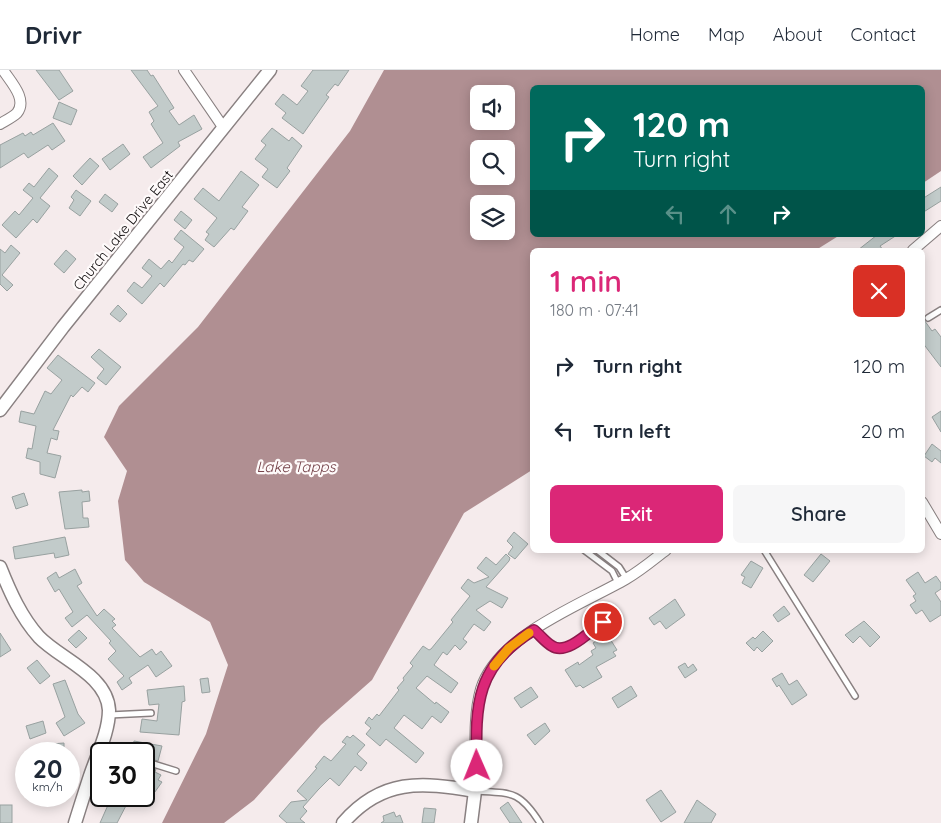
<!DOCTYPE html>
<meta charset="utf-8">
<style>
body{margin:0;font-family:Quicksand,sans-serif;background:#f6f6f7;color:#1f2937;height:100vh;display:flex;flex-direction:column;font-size:19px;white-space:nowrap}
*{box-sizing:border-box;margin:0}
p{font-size:16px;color:#747a83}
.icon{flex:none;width:28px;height:28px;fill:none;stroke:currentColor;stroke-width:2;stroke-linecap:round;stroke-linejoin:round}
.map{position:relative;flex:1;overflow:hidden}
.sheet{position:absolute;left:530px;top:178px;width:395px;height:305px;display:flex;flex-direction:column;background:#fff;border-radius:8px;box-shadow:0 2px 12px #0003}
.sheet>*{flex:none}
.hud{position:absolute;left:530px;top:15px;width:395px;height:152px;border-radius:8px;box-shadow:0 2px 12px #0003;background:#00695c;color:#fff;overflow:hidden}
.controls{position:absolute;left:470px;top:15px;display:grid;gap:10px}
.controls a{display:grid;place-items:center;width:45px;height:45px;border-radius:8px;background:#fff;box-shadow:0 2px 12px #0003;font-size:25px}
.speed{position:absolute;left:15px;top:672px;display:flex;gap:10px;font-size:25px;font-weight:700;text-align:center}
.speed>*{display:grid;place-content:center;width:65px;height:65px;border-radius:50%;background:#fff;box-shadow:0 2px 12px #0003;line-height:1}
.speed small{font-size:12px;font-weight:400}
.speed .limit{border:2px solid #111;border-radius:8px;background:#fff;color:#111}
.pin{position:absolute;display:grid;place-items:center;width:42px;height:42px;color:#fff;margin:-21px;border:2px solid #fff;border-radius:50%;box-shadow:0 1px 5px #0007}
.me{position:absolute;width:55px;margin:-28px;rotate:359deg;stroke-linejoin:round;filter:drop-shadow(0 0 4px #0008)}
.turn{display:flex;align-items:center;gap:18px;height:105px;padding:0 20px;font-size:22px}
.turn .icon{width:65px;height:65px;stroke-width:2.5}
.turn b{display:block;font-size:35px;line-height:42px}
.lanes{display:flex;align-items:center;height:48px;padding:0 20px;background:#0003;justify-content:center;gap:25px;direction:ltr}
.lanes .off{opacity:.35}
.round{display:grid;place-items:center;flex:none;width:52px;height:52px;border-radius:8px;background:#f6f6f7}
.headline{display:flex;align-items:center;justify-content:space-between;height:85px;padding:0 20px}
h1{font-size:30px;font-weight:600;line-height:38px;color:#db2777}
.primary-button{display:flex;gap:10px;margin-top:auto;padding:10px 20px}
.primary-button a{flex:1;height:58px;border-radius:8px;background:#db2777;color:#fff;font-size:20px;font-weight:600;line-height:58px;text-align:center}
.primary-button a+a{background:#f6f6f7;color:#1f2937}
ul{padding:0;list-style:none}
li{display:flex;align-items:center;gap:15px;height:65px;padding:0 20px}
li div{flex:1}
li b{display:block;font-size:19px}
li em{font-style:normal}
header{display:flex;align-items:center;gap:30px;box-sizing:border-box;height:70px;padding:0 25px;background:#fff;border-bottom:1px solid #e0e1e3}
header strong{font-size:24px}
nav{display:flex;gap:28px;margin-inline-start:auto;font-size:18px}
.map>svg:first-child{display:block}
.water{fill:#b08f92;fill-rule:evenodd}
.building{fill:#c2cbca;stroke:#98a1a0}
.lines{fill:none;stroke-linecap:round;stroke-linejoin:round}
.service-casing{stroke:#898081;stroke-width:8}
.minor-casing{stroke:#898081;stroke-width:12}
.tertiary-casing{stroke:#898081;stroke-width:15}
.service{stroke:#fff;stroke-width:5}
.minor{stroke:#fff;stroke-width:10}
.tertiary{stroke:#fff;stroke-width:12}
.route-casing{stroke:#8e194d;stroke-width:12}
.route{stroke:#db2777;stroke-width:9}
.slow{stroke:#f59e0b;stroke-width:9}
.labels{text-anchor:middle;stroke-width:4.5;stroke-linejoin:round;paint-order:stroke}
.street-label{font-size:14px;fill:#100c0d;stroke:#fefafa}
.water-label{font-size:15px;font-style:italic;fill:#76434a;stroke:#fefafa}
</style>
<header>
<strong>Drivr</strong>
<nav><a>Home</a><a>Map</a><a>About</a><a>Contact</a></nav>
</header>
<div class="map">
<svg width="941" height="753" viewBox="0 0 941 753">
<rect width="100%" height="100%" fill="#f5ebec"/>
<path class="water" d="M 384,0 L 941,0 L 941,101 L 923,113 L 922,18 L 532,18 L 532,165 L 840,165 L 816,180 L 532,180 L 532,400 L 464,443 L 372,610 L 321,655 L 254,730 L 224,753 L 162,753 L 206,664 L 228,595 L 210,552 L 144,512 L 125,490 L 118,431 L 127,401 L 104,367 L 119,336 L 198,257 L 350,61 ZM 479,24 L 506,24 L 506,51 L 479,51 ZM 479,79 L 506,79 L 506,106 L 479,106 ZM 479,134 L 506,134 L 506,161 L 479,161 Z"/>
<g class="building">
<path d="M 36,0 L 59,0 L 73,21 L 59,30 Z"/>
<path d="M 131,0 L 147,0 L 151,6 L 153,5 L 174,38 L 169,41 L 179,55 L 194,45 L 202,59 L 178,72 L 180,76 L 151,98 L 143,87 L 163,73 L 151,54 L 154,51 L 149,42 L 158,36 Z"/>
<path d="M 313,0 L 349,0 L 338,16 L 335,14 L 326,25 L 329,27 L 303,64 L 282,48 L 286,43 L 275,34 L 283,24 L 297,35 L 308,21 L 301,16 Z"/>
<path d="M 59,32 L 77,40 L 71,55 L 53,48 Z"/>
<path d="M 53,53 L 65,71 L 52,80 L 48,75 L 28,88 L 24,83 L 0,98 L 0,75 L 23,63 L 25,66 L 31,62 L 33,65 Z"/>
<path d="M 272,58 L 289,71 L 292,67 L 302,76 L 287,98 L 290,101 L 277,118 L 262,107 L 268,99 L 255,89 L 266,75 L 261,71 Z"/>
<path d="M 123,74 L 130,84 L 110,100 L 102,89 Z"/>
<path d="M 90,88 L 99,96 L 82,115 L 73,106 Z"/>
<path d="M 49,98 L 58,106 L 40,128 L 50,136 L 37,153 L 33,149 L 16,168 L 2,155 L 15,141 L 19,145 L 33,128 L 23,120 L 29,113 L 34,117 Z"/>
<path d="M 241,101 L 259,115 L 242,137 L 248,141 L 234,160 L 231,158 L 214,177 L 205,170 L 209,164 L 206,162 L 217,148 L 194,129 L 203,118 L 219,131 Z"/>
<path d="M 941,117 L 941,131 L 922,143 L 922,129 Z"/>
<path d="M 76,120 L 91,131 L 80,146 L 69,138 L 74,130 L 71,127 Z"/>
<path d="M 105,124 L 118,134 L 112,142 L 99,132 Z"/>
<path d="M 181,141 L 192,150 L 185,159 L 174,150 Z"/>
<path d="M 181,160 L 204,179 L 193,192 L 189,190 L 185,195 L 183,194 L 164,217 L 160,213 L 142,234 L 127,221 L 134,212 L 142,218 L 152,206 L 142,198 L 149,189 L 161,199 L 169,190 L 172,193 L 184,177 L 174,169 Z"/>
<path d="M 877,165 L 897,165 L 880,176 L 883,180 L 858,180 Z"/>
<path d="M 11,175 L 20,183 L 2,205 L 13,215 L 7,221 L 0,214 L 0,179 L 5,183 Z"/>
<path d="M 66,180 L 76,189 L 64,203 L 54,194 Z"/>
<path d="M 118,235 L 127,244 L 120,252 L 110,244 Z"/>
<path d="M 922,247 L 932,261 L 935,259 L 941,267 L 941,297 L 922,272 Z"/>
<path d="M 99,279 L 121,297 L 106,315 L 97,308 L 104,299 L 91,287 Z"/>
<path d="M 58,285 L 95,313 L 88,322 L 82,317 L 73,327 L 71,325 L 53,360 L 59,361 L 57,370 L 51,368 L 47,383 L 61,386 L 55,408 L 40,404 L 40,392 L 26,388 L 28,378 L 32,379 L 36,356 L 19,352 L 21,341 L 34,344 L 45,321 L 51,324 L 62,310 L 47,298 Z"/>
<path d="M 941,341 L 941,362 L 932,347 Z"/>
<path d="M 932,374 L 941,381 L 941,393 L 935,388 L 932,392 L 924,386 Z"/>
<path d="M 82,420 L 82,422 L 89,421 L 90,431 L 82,432 L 83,448 L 88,448 L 89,457 L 65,459 L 59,422 Z"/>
<path d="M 24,423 L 28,435 L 16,439 L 12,427 Z"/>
<path d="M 514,462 L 528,474 L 515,489 L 508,484 L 513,477 L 507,471 Z"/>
<path d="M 65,467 L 69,485 L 55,488 L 54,483 L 15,489 L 13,477 Z"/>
<path d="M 506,484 L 510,488 L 509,491 L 486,517 L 508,528 L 502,538 L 490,531 L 476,540 L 491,552 L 484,561 L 474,554 L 463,569 L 467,572 L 460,580 L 455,575 L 447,585 L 443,582 L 434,595 L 458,613 L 451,623 L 427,606 L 416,618 L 435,634 L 436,632 L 449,642 L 441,653 L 432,646 L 422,659 L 404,645 L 394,658 L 424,683 L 416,693 L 386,669 L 380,676 L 366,664 L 371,658 L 365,653 L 369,647 L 372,650 L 377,644 L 379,646 L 399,620 L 397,618 L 404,610 L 403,608 L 413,596 L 410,593 L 423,576 L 429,580 L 431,579 L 453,552 L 451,550 L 470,526 L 461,518 L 468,509 L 474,513 L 489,507 L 477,498 L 486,487 L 496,495 Z"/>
<path d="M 821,484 L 830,491 L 813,512 L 804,505 Z"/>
<path d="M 751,491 L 763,498 L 751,518 L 742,513 L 745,507 L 741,505 Z"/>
<path d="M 75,499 L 82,513 L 77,516 L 97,546 L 104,539 L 115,549 L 112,551 L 116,555 L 112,558 L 140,587 L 152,579 L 156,585 L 161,581 L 172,596 L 156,607 L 148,595 L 129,608 L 132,613 L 122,620 L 117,612 L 124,606 L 108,589 L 116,581 L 109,573 L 111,571 L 87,545 L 72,557 L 65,548 L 73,542 L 59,519 L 55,522 L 47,508 L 56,502 L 59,508 Z"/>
<path d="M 918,502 L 925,513 L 936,506 L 941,513 L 941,519 L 935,523 L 941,532 L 941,545 L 930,552 L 922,540 L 916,544 L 910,535 L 916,531 L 913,526 L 916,524 L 906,510 Z"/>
<path d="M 675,529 L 685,545 L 666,559 L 660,551 L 654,555 L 649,548 Z"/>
<path d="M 784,536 L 790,544 L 778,552 L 773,545 Z"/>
<path d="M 864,551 L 880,567 L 870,577 L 860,566 L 853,573 L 845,565 Z"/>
<path d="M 79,560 L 87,568 L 76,578 L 68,570 Z"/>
<path d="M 763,561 L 773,571 L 762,582 L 757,577 L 754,581 L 746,573 L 753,567 L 755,569 Z"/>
<path d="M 0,563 L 11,580 L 0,587 Z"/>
<path d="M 607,564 L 617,580 L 613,582 L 616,586 L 596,597 L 602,607 L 583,618 L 580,615 L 576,617 L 565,600 L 578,592 L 579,595 L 593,585 L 591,581 L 596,578 L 593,573 Z"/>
<path d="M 37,590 L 50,606 L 40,614 L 27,598 Z"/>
<path d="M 685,593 L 688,598 L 693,594 L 697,600 L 685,608 L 678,597 Z"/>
<path d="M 782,603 L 789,615 L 797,610 L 807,625 L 792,635 L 779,615 L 777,617 L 772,609 Z"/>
<path d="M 208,608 L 210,622 L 202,623 L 200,609 Z"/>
<path d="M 65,610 L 78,644 L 85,653 L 64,666 L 56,653 L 65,647 L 53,614 Z"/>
<path d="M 184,616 L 185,631 L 182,632 L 179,665 L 140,662 L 142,649 L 157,651 L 159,634 L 149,635 L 147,620 Z"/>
<path d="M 631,616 L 637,626 L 618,638 L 612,628 Z"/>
<path d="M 531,617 L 538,627 L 521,638 L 514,628 Z"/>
<path d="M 43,651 L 46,663 L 30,669 L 26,656 Z"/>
<path d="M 545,653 L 550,661 L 535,675 L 527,665 Z"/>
<path d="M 353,665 L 365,675 L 357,684 L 367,693 L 361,701 L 355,696 L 339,716 L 330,708 L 318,720 L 303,737 L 307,741 L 300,749 L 305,753 L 287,753 L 279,746 L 291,732 L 307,730 L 297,721 L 317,698 L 315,697 L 324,686 L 331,691 L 346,674 L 342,672 L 347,666 L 350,668 Z"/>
<path d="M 134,671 L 162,676 L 158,691 L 144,687 L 144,684 L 131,684 Z"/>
<path d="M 64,673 L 64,684 L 51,684 L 51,674 Z"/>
<path d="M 148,697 L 156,699 L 155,702 L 161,705 L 158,710 L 162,712 L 152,726 L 144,722 L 144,706 Z"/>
<path d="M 661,720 L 676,742 L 661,752 L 646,730 Z"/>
<path d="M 112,726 L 131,726 L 117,753 L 100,753 Z"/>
<path d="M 697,730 L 716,744 L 711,753 L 684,753 Z"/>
<path d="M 508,732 L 522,753 L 510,753 L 500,738 Z"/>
<rect x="0" y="735" width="12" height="18"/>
<path d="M 424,738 L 436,739 L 434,753 L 422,753 Z"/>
<path d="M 394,742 L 396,747 L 400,745 L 403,753 L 381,753 L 384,751 L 383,746 Z"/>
</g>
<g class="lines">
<defs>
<g id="service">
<path d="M 928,248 L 941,240"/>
<path d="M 584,480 L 612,501 L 618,513"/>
<path d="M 597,480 L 619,497 L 626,508"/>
<path d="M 764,480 L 855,626"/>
<path d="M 534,560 C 540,565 545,572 552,576 C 565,585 592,560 603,552"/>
<path d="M 109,645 L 151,643"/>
<path d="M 101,678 L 119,684"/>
<path d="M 144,691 L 176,701"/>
<path d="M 476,721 C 512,723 520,721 540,753"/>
</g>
<g id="minor">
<path d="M 184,0 L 223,57"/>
<path d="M 0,54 C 5,51 13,47 17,43 C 28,29 10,11 3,0"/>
<path d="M 913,180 L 941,156"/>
<path d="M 922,432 L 941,464"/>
<path d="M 475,721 C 477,688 472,651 481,619 C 498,565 581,535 626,509 C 640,501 653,490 666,480"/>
</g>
<g id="tertiary">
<path d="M 0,340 L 63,257 L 270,0"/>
<path d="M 0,497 C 10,522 21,547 39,567 C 60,589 107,605 109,640 C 109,662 97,685 90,706 C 85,721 80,737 75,753"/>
<path d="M 343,753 C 382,708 421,712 475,721 L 471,753"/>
</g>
</defs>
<use href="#service" class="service-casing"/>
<use href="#minor" class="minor-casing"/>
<use href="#tertiary" class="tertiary-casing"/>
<use href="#service" class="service"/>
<use href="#minor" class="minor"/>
<use href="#tertiary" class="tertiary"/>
</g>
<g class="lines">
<defs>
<path id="route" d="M 477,696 C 475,634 476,595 534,560 C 540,565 545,572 552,576 C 567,586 591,560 603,552"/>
</defs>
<use href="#route" class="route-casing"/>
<use href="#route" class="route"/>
<path class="slow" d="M 494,596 L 509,578 L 529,563"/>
</g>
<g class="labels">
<g class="street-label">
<text transform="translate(123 160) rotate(-51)" y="5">Church Lake Drive East</text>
</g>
<g class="water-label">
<text x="296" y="402">Lake Tapps</text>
</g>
</g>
</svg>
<div class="controls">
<a><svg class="icon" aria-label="sound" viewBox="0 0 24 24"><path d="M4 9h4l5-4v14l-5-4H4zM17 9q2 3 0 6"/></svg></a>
<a><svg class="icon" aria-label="search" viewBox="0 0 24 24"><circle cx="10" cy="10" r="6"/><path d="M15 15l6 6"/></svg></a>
<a><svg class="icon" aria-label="layers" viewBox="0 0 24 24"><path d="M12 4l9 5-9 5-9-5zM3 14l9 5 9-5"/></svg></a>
</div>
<div class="speed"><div>20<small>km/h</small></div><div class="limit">30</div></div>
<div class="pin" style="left:603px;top:552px;background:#d93025"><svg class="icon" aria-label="arrive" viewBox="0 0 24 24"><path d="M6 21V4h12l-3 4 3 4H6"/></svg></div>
<svg class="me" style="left:477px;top:696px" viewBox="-20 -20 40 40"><circle r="19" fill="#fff"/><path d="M0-13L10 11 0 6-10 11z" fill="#db2777"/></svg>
<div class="hud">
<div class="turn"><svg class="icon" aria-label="right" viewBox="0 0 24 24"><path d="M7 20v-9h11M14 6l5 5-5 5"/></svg><div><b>120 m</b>Turn right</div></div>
<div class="lanes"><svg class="icon off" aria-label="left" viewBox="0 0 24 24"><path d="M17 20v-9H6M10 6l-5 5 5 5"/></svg><svg class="icon off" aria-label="ahead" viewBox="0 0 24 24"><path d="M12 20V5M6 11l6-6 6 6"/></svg><svg class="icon" aria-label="right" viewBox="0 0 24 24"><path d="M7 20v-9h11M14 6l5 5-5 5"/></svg></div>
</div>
<section class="sheet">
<div class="headline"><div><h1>1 min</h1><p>180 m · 07:41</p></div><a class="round" style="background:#d93025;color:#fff"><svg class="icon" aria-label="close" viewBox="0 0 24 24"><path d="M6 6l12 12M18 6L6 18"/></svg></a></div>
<ul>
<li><svg class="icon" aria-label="right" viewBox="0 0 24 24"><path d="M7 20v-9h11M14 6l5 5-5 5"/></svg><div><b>Turn right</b></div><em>120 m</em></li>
<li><svg class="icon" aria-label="left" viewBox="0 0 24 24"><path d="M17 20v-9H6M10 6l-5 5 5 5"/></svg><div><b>Turn left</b></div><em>20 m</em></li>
</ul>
<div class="primary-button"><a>Exit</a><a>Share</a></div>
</section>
</div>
